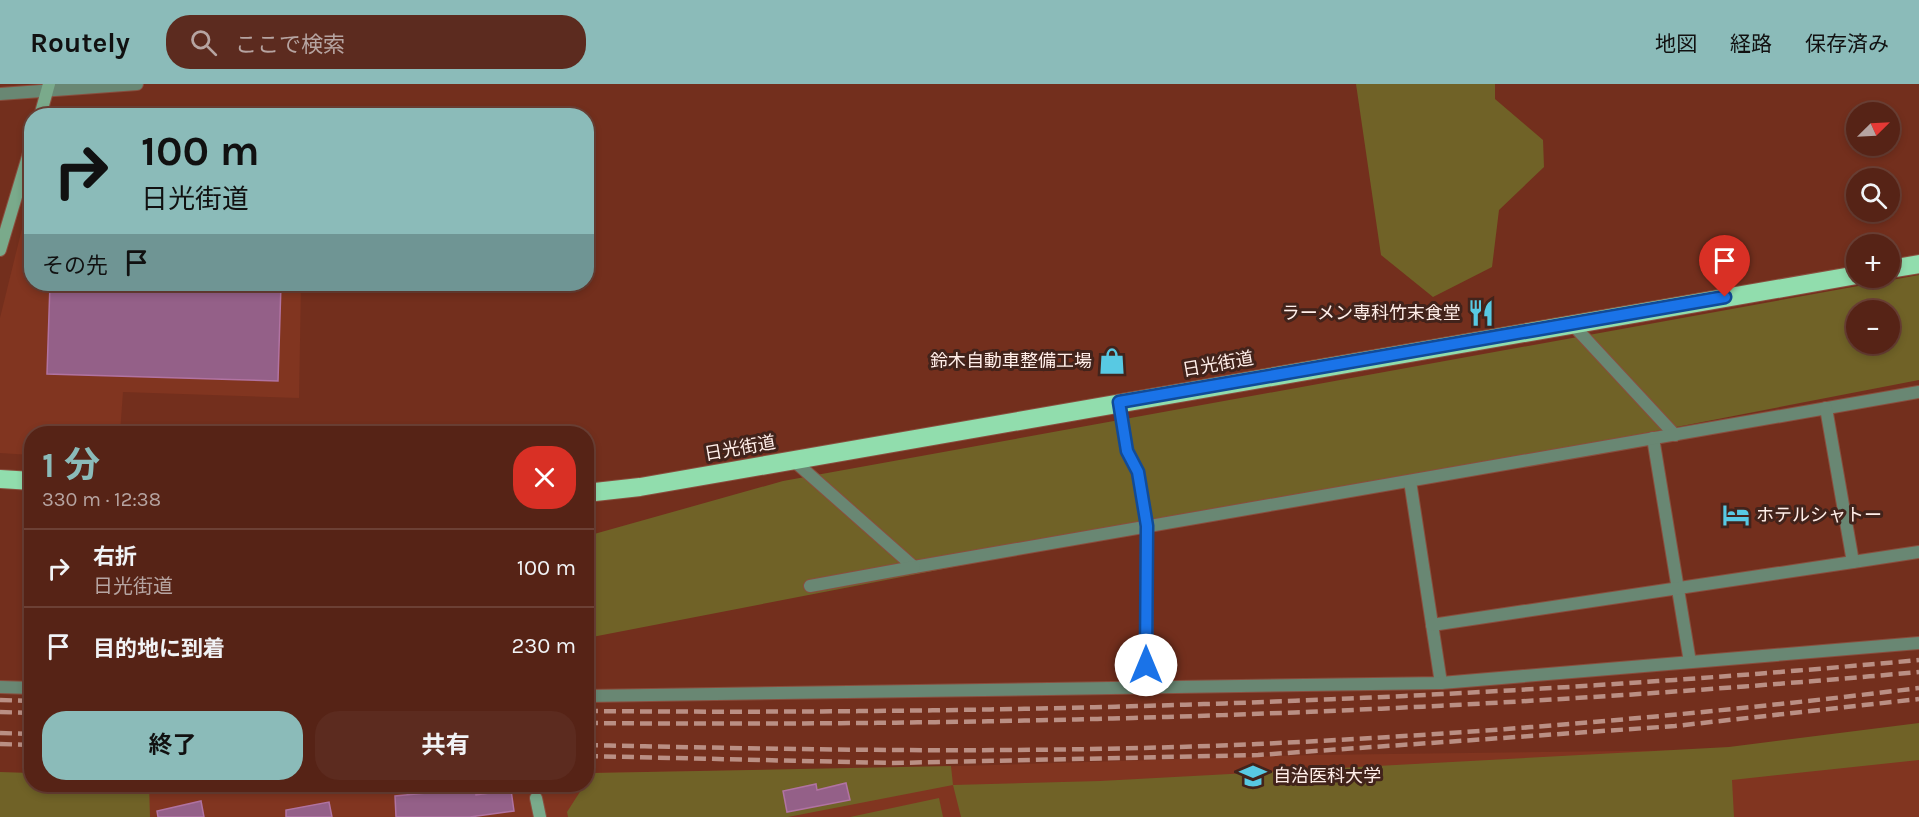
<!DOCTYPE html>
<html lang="ja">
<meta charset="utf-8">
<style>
body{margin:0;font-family:Karla,"Noto Sans JP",sans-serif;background:#5c2b1f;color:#f1f3f6;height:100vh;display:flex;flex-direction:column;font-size:22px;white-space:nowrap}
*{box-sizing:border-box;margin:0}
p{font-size:20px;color:#b6a4a1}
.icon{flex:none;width:33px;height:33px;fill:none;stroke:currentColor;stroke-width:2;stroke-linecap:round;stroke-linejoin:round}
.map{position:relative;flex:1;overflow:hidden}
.sheet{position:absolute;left:24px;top:342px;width:570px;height:366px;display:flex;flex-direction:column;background:#562316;border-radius:24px;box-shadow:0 3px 9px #0003,0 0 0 2px #6c4035}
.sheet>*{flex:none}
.banner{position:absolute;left:24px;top:24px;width:570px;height:183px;border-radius:24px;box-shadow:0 3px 9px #0003,0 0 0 2px #6c4035;background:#8bbbb9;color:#111;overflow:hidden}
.needle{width:39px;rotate:66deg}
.fabs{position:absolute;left:1846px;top:18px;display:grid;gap:12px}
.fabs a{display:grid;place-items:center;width:54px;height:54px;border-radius:50%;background:#562316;box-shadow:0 3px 9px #0003,0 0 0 2px #6c4035;font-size:30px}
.pin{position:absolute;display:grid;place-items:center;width:51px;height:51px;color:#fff;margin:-62px -26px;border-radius:50% 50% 50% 0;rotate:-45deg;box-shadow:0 0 6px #0007}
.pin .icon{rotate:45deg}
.me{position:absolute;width:66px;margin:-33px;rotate:0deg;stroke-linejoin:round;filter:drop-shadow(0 0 4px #0008)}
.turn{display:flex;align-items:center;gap:21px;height:126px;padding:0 18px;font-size:27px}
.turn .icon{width:78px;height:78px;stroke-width:2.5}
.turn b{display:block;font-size:42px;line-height:51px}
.then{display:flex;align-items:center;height:57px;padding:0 18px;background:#0003;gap:12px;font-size:22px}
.round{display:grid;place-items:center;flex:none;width:63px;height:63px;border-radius:24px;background:#5c2b1f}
.summary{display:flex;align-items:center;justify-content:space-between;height:102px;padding:0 18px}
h1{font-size:36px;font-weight:700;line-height:45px;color:#8bbbb9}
.cta{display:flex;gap:12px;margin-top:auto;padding:12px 18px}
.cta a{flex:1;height:69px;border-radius:24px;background:#8bbbb9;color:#111;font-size:24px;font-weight:700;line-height:69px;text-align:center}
.cta a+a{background:#5c2b1f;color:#f1f3f6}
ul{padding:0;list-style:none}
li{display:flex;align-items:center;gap:18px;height:78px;padding:0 18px;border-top:2px solid #6c4035}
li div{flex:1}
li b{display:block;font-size:22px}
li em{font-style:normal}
header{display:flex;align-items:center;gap:36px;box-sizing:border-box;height:84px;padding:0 30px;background:#8bbbb9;color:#111}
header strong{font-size:28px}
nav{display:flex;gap:33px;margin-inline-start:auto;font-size:21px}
.search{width:420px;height:54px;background:#5c2b1f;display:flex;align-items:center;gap:15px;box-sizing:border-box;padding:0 21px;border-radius:24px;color:#b6a4a1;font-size:22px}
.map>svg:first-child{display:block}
.built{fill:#813520}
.green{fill:#706227;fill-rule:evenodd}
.building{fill:#946088;stroke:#b173a2;stroke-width:1.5}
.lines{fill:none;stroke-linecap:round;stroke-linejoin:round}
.street-casing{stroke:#894e3e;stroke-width:14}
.secondary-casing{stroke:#894e3e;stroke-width:14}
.highway-casing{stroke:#894e3e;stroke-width:20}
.street{stroke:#698773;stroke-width:12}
.secondary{stroke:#7aaa8b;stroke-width:12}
.highway{stroke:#91ddad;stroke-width:18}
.rail{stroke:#ba8f84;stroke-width:4.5;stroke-dasharray:12 6;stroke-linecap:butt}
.route-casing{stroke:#114b97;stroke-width:15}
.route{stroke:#1a73e8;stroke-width:10}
.labels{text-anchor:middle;stroke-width:6;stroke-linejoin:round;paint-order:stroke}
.poi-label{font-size:18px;fill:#ffeee9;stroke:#42231b;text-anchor:end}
.street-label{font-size:18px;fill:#ffeee9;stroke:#42231b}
</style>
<header>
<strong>Routely</strong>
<div class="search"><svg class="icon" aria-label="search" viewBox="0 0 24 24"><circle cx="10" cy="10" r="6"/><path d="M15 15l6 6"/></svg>ここで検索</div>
<nav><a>地図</a><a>経路</a><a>保存済み</a></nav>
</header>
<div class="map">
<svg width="1919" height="733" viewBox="0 0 1919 733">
<rect width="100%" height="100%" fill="#732f1d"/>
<g class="built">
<path d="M 31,108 L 32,200 L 301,200 L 299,314 L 123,308 L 120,349 L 32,350 L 31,371 L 0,369 L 0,234 Z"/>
<path d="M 1919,651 L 1919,733 L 0,733 L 0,694 L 32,700 L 586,700 L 587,689 L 893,684 L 1314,671 L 1851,664 Z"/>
</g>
<g class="green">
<path d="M 1356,0 L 1495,0 L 1495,15 L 1543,56 L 1544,83 L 1499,126 L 1492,183 L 1433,213 L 1381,171 Z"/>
<path d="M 1919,191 L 1919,296 L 587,554 L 587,452 L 783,397 ZM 1857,226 L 1890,226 L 1890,260 L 1857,260 Z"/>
<path d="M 1919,639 L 1919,676 L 1732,696 L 1734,733 L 961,733 L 953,701 L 788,733 L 568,733 L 567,728 L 592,689 L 951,682 L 953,701 L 1100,697 L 1729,663 Z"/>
<path d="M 0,688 L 31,689 L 32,700 L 149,701 L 150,733 L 0,733 Z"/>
<path d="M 939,714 L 943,733 L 850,733 Z"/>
</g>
<g class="building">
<path d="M 50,200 L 281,200 L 278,297 L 47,290 Z"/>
<path d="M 846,699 L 850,716 L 787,728 L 783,707 L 816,700 L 817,706 Z"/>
<path d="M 459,706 L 475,706 L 476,711 L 511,706 L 514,727 L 470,733 L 396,733 L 395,712 Z"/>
<path d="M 201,717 L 204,733 L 158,733 L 157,727 Z"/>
<path d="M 329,718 L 332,733 L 286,733 L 286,726 Z"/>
</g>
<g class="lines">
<defs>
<g id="street">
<path d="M 0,10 L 137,0"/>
<path d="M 1572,240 L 1675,351"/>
<path d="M 1119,318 L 1127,367 L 1138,388 L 1147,442 L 1146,604"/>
<path d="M 1653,354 L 1690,578"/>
<path d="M 793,376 L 914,483 L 1919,308"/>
<path d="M 1410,397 L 1441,599"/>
<path d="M 1853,478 L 1919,468"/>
<path d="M 810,502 L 914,483"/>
<path d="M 1432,541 L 1853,478 L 1826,324"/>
<path d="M 0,603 L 32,604"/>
<path d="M 586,612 L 1441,599 L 1919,559"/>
</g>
<g id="secondary">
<path d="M 40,32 L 49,0"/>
<path d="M 0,166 L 32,59"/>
<path d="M 536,714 L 540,733"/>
</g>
<g id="highway">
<path d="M 1890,185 L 1919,180"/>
<path d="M 0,395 L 32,397"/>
<path d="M 586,409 L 640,403 L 1857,191"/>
</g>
</defs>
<use href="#street" class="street-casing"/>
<use href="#secondary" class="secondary-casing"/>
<use href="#highway" class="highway-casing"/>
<use href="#street" class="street"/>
<use href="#secondary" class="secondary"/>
<use href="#highway" class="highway"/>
<g class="rail">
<path d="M 0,616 L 32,617"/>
<path d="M 586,627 C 1031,631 1476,617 1919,576"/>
<path d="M 0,628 L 32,629"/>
<path d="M 586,639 C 1031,643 1476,628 1919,588"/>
<path d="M 0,649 L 32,650"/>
<path d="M 0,660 L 32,661"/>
<path d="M 586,661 C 810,666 1034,670 1257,660 C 1478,650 1700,631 1919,604"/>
<path d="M 586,672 L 893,679 L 1258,671 L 1675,642 L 1919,615"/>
</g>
</g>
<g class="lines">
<defs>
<path id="route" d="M 1146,581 L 1147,442 L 1138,388 L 1127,367 L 1119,318 L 1725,213"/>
</defs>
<use href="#route" class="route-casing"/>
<use href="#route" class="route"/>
</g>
<defs>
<symbol id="restaurant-bare" viewBox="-9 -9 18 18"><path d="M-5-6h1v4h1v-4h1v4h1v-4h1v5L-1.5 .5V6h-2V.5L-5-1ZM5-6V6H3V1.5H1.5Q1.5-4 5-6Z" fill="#58c9e3" stroke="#42231b" stroke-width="2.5" paint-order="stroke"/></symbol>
<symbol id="shop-bare" viewBox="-9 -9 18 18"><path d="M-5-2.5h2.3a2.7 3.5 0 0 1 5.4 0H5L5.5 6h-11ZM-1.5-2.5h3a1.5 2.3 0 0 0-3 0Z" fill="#58c9e3" stroke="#42231b" stroke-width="2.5" paint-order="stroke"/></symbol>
<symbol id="hotel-bare" viewBox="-9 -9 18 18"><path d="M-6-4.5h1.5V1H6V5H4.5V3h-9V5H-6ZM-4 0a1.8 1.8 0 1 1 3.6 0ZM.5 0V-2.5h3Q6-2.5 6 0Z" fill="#58c9e3" stroke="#42231b" stroke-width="2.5" paint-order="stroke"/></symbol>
<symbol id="university-bare" viewBox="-9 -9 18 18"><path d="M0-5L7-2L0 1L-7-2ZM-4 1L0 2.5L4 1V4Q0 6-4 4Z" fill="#58c9e3" stroke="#42231b" stroke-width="2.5" paint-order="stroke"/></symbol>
</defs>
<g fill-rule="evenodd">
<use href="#restaurant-bare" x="1462" y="210" width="38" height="38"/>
<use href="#shop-bare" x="1093" y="258" width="38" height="38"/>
<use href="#hotel-bare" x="1717" y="412" width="38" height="38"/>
<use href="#university-bare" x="1234" y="673" width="38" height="38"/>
</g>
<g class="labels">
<g class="poi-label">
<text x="1461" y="235">ラーメン専科竹末食堂</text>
<text x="1092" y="283">鈴木自動車整備工場</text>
<text x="1756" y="437" text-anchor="start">ホテルシャトー</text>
<text x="1273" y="698" text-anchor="start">自治医科大学</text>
</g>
<g class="street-label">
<text transform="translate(1218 280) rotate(-10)" y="6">日光街道</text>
<text transform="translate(740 364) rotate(-10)" y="6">日光街道</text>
</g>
</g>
</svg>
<div class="fabs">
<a><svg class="needle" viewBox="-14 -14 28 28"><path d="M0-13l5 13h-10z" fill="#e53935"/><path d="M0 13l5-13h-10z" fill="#b6a4a1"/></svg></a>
<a><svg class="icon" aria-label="search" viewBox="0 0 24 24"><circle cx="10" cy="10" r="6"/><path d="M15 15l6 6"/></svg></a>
<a>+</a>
<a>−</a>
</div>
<div class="pin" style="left:1725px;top:213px;background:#d93025"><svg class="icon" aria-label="arrive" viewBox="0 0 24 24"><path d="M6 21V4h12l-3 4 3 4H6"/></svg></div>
<svg class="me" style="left:1146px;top:581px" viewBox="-20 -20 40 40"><circle r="19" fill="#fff"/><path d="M0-13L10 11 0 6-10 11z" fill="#1a73e8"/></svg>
<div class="banner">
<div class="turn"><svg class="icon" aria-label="right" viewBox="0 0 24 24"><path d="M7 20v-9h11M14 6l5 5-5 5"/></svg><div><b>100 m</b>日光街道</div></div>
<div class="then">その先<svg class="icon" aria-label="arrive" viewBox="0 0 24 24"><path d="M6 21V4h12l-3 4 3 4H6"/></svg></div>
</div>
<section class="sheet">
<div class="summary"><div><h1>1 分</h1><p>330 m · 12:38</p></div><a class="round" style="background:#d93025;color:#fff"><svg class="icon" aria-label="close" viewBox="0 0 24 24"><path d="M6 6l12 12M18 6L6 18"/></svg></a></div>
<ul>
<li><svg class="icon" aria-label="right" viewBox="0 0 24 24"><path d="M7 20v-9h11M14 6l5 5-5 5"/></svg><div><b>右折</b><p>日光街道</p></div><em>100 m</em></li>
<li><svg class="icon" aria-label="arrive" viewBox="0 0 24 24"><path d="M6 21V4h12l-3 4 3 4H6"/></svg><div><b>目的地に到着</b></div><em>230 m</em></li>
</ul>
<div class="cta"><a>終了</a><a>共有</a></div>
</section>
</div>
